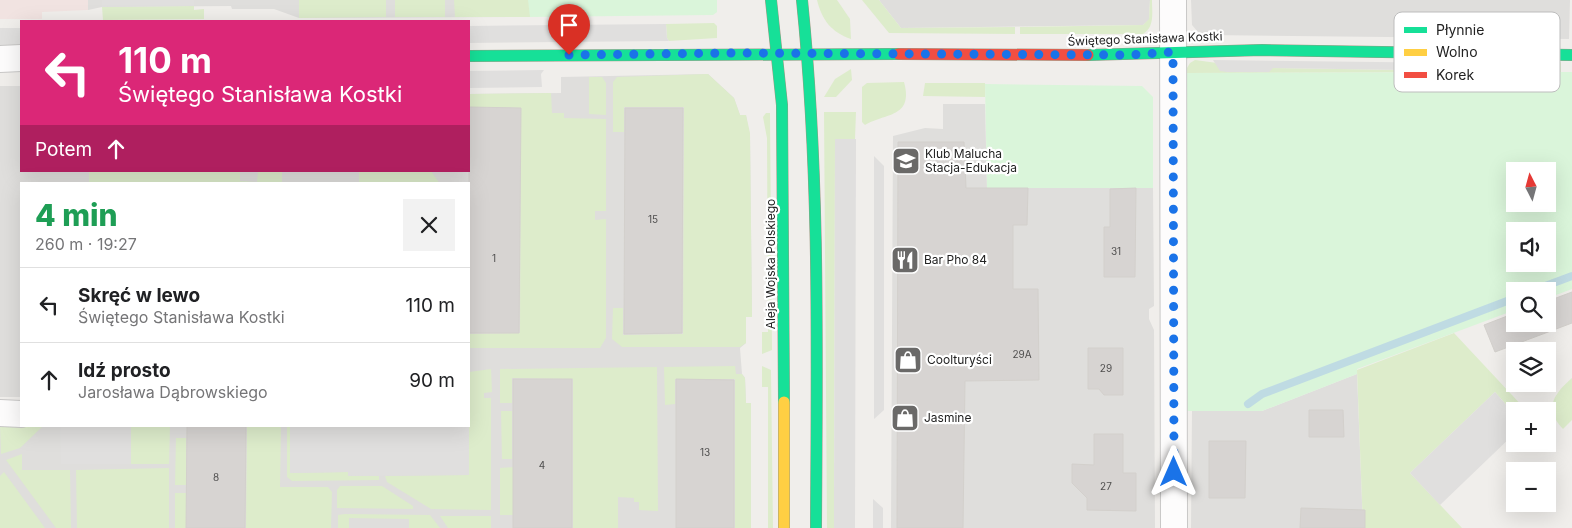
<!DOCTYPE html>
<html lang="pl">
<meta charset="utf-8">
<style>
body{margin:0;font-family:Inter,sans-serif;background:#f2f2f2;color:#202124;height:100vh;display:flex;flex-direction:column;font-size:19px;white-space:nowrap}
*{box-sizing:border-box;margin:0}
p{font-size:16px;color:#757577}
.icon{flex:none;width:28px;height:28px;fill:none;stroke:currentColor;stroke-width:2;stroke-linecap:round;stroke-linejoin:round}
.map{position:relative;flex:1;overflow:hidden}
.details{position:absolute;left:20px;top:182px;width:450px;height:245px;display:flex;flex-direction:column;background:#fff;border-radius:0px;box-shadow:0 5px 20px #0002}
.details>*{flex:none}
.top-card{position:absolute;left:20px;top:20px;width:450px;height:152px;border-radius:0px;box-shadow:0 5px 20px #0002;background:#db2777;color:#fff;overflow:hidden}
.needle{width:32px;rotate:354deg}
.tools{position:absolute;left:1506px;top:162px;display:grid;gap:10px}
.tools a{display:grid;place-items:center;width:50px;height:50px;border-radius:0px;background:#fff;box-shadow:0 5px 20px #0002;font-size:25px}
.pin{position:absolute;display:grid;place-items:center;width:42px;height:42px;color:#fff;margin:-51px -21px;border-radius:50% 50% 50% 0;rotate:-45deg;box-shadow:0 0 5px #0007}
.pin .icon{rotate:45deg}
.me{position:absolute;width:55px;margin:-28px;rotate:0deg;stroke-linejoin:round;filter:drop-shadow(0 0 4px #0008)}
.turn{display:flex;align-items:center;gap:18px;height:105px;padding:0 15px;font-size:22px}
.turn .icon{width:65px;height:65px;stroke-width:2.5}
.turn b{display:block;font-size:35px;line-height:42px}
.then{display:flex;align-items:center;height:48px;padding:0 15px;background:#0003;gap:10px;font-size:19px}
.round{display:grid;place-items:center;flex:none;width:52px;height:52px;border-radius:0px;background:#f2f2f2}
.overview{display:flex;align-items:center;justify-content:space-between;height:85px;padding:0 15px}
h1{font-size:30px;font-weight:800;line-height:38px;color:#1e9e55}
ul{padding:0;list-style:none}
li{display:flex;align-items:center;gap:15px;height:75px;padding:0 15px;border-top:1px solid #e0e0e0}
li div{flex:1}
li b{display:block;font-size:19px}
li em{font-style:normal}
.map>svg:first-child{display:block}
.residential{fill:#dfdedc}
.commercial{fill:#f1e3e1}
.grass{fill:#ddeccb}
.park{fill:#daf5da;fill-rule:evenodd}
.parking{fill:#e0dfde}
.lines{fill:none;stroke-linecap:round;stroke-linejoin:round}
.stream{stroke:#bfdbe3;stroke-width:8}
.building{fill:#d7d4d2;stroke:#d3d0cc}
.street-casing{stroke:#c9c8c7;stroke-width:28}
.fast-casing{stroke:#999a82;stroke-width:12}
.slow-casing{stroke:#999a82;stroke-width:12}
.jam-casing{stroke:#999a82;stroke-width:12}
.street{stroke:#fdfcfc;stroke-width:26}
.fast{stroke:#16e098;stroke-width:11}
.slow{stroke:#ffcf43;stroke-width:11}
.jam{stroke:#f24e42;stroke-width:11}
.route{stroke:#1a73e8;stroke-width:9;stroke-dasharray:0 16.2}
.labels{text-anchor:middle;stroke-width:4.5;stroke-linejoin:round;paint-order:stroke}
.number-label{font-size:10px;fill:#4f4e4e}
.street-label{font-size:12px;fill:#222;stroke:#fff}
.poi-label{font-size:12px;fill:#222;stroke:#fff;text-anchor:start}
.key{fill:#fff;stroke:#bdbdbd;stroke-width:1}
.key-label{font-size:14px;fill:#222}
</style>
<div class="map">
<svg width="1572" height="528" viewBox="0 0 1572 528">
<rect width="100%" height="100%" fill="#f0eeeb"/>
<g class="residential">
<path d="M 88,0 L 528,0 L 530,17 L 299,18 L 274,9 L 232,9 L 231,6 L 102,7 L 88,10 Z"/>
<path d="M 879,0 L 1150,0 L 1149,20 L 1143,25 L 901,28 Z"/>
<path d="M 1191,0 L 1570,0 L 1569,39 L 1208,35 L 1198,32 L 1192,25 Z"/>
<path d="M 708,74 L 734,98 L 740,115 L 746,115 L 750,138 L 752,317 L 746,317 L 746,343 L 740,348 L 742,374 L 745,378 L 746,403 L 751,403 L 751,528 L 0,528 L 0,424 L 21,426 L 469,426 L 469,184 L 21,184 L 21,397 L 0,397 L 0,86 L 21,86 L 21,171 L 469,171 L 469,94 L 561,93 L 561,77 Z"/>
<path d="M 943,104 L 985,104 L 987,188 L 1153,188 L 1154,306 L 1149,309 L 1149,319 L 1154,330 L 1155,528 L 891,528 L 893,136 L 925,128 L 943,129 Z"/>
<path d="M 1357,374 L 1363,528 L 1191,528 L 1192,411 L 1262,411 Z"/>
</g>
<path class="commercial" d="M 0,0 L 88,0 L 88,10 L 42,12 L 42,19 L 0,19 Z"/>
<g class="grass">
<path d="M 299,0 L 386,0 L 386,17 L 299,18 Z"/>
<rect x="395" y="0" width="50" height="17"/>
<path d="M 454,0 L 541,0 L 530,17 L 455,17 Z"/>
<path d="M 817,0 L 837,0 L 850,19 L 851,39 C 831,32 822,20 817,0 Z"/>
<path d="M 862,0 L 879,0 L 901,28 L 1015,27 L 1015,34 L 889,33 Z"/>
<path d="M 1150,0 L 1152,0 C 1152,12 1155,27 1143,34 L 1020,34 L 1020,27 L 1143,25 L 1149,19 Z"/>
<path d="M 194,6 L 194,10 L 204,9 L 204,19 L 103,20 L 102,7 Z"/>
<path d="M 714,23 L 717,26 L 717,38 L 669,41 L 667,38 L 666,24 Z"/>
<path d="M 1195,60 L 1269,70 L 1272,68 L 1546,72 L 1561,62 L 1561,72 L 1184,73 L 1190,63 Z"/>
<path d="M 851,69 L 852,80 L 836,97 L 824,97 L 835,79 Z"/>
<path d="M 708,74 L 734,98 L 740,115 L 746,115 L 750,133 L 752,317 L 746,317 L 746,343 L 740,347 L 622,347 L 612,339 L 613,308 L 623,308 L 623,335 L 683,334 L 684,107 L 624,107 L 624,132 L 613,132 L 613,82 L 617,77 Z"/>
<path d="M 589,77 L 602,77 L 606,83 L 606,115 L 589,114 Z"/>
<path d="M 904,82 C 914,118 885,113 865,125 L 862,122 L 862,87 L 867,83 Z"/>
<path d="M 925,83 L 985,83 L 985,97 L 923,96 Z"/>
<path d="M 551,93 L 552,113 L 564,113 L 564,118 L 606,119 L 606,211 L 595,211 L 595,220 L 606,219 L 606,338 L 600,348 L 469,348 L 469,334 L 520,333 L 521,108 L 469,107 L 469,94 Z"/>
<path d="M 824,112 L 856,112 L 855,139 L 835,139 L 834,528 L 827,528 Z"/>
<path d="M 766,113 L 770,113 L 772,350 L 762,354 L 762,332 L 768,332 L 767,138 L 763,117 Z"/>
<path d="M 89,171 L 240,171 L 240,181 L 257,182 L 258,171 L 282,171 L 282,184 L 89,184 Z"/>
<path d="M 359,171 L 431,171 L 440,184 L 359,184 Z"/>
<path d="M 1454,333 L 1527,411 L 1515,411 L 1515,415 L 1495,392 L 1410,473 L 1462,528 L 1363,528 L 1357,370 Z"/>
<path d="M 735,366 L 736,374 L 742,374 L 745,378 L 746,403 L 751,403 L 751,528 L 735,528 L 735,379 L 675,379 L 675,404 L 665,405 L 664,367 Z"/>
<path d="M 762,366 L 771,370 L 773,528 L 768,528 L 768,387 L 762,387 Z"/>
<path d="M 657,367 L 658,511 L 639,510 L 639,502 L 634,502 L 634,498 L 618,497 L 618,528 L 573,528 L 573,379 L 512,378 L 512,403 L 500,403 L 500,369 Z"/>
<path d="M 491,369 L 492,392 L 484,393 L 484,398 L 491,398 L 491,510 L 431,509 L 387,482 L 385,476 L 469,475 L 469,372 Z"/>
<path d="M 1572,378 L 1572,420 L 1563,429 C 1543,408 1554,394 1572,378 Z"/>
<path d="M 501,411 L 512,411 L 512,459 L 502,459 Z"/>
<path d="M 0,424 L 43,426 L 20,448 L 1,454 Z"/>
<path d="M 131,426 L 170,426 L 169,464 L 131,464 Z"/>
<path d="M 247,426 L 281,426 L 280,487 L 328,487 L 332,492 L 331,528 L 246,528 Z"/>
<path d="M 287,426 L 290,426 L 290,473 L 348,472 L 349,476 L 379,476 L 379,480 L 292,481 L 287,477 Z"/>
<path d="M 176,438 L 186,438 L 186,485 L 175,485 Z"/>
<path d="M 22,454 L 22,470 L 70,470 L 71,528 L 56,528 L 6,460 Z"/>
<path d="M 513,467 L 513,515 L 500,515 L 500,468 Z"/>
<path d="M 169,468 L 169,528 L 77,528 L 76,470 Z"/>
<path d="M 4,472 L 45,528 L 0,528 L 0,476 Z"/>
<path d="M 340,486 L 382,486 L 413,506 L 413,509 L 337,508 L 337,490 Z"/>
<rect x="175" y="493" width="11" height="35"/>
<path d="M 345,514 L 430,515 L 440,528 L 409,528 L 409,519 L 349,518 L 349,528 L 338,528 L 338,515 Z"/>
<path d="M 440,516 L 491,516 L 491,528 L 448,528 Z"/>
</g>
<g class="park">
<path d="M 528,0 L 717,0 L 717,12 L 713,15 L 530,17 Z"/>
<path d="M 1572,72 L 1572,289 L 1548,298 L 1548,291 L 1515,291 L 1515,310 L 1357,369 L 1357,374 L 1262,411 L 1186,411 L 1184,73 ZM 1515,171 L 1548,171 L 1548,204 L 1515,204 ZM 1515,231 L 1548,231 L 1548,264 L 1515,264 Z"/>
<path d="M 985,84 L 1142,86 L 1153,97 L 1153,188 L 987,188 Z"/>
</g>
<g class="parking">
<path d="M 102,0 L 194,0 L 194,6 L 102,7 Z"/>
<path d="M 666,24 L 667,38 L 669,41 L 469,43 L 469,26 Z"/>
<rect x="0" y="28" width="21" height="18"/>
<path d="M 1213,60 L 1556,64 L 1546,72 L 1273,68 L 1269,72 L 1227,72 L 1220,71 Z"/>
<path d="M 544,70 L 541,74 L 542,87 L 469,88 L 469,71 Z"/>
<path d="M 835,139 L 856,139 L 855,528 L 834,528 Z"/>
<path d="M 874,156 L 884,166 L 884,410 L 874,419 Z"/>
<path d="M 1495,392 L 1515,415 L 1515,433 L 1440,505 L 1410,473 Z"/>
<path d="M 469,405 L 469,475 L 348,476 L 348,472 L 290,473 L 290,426 L 469,426 Z"/>
<path d="M 60,426 L 131,426 L 131,464 L 61,464 Z"/>
<path d="M 873,499 L 883,508 L 883,528 L 873,528 Z"/>
</g>
<g class="lines">
<g class="stream">
<path d="M 1532,291 L 1572,276"/>
<path d="M 1248,404 L 1262,394 L 1515,298"/>
</g>
</g>
<g class="building">
<path d="M 469,107 L 521,108 L 519,333 L 469,333 Z"/>
<path d="M 625,108 L 683,108 L 682,333 L 624,334 Z"/>
<path d="M 898,142 L 964,142 L 966,188 L 1028,188 L 1027,225 L 1013,225 L 1013,289 L 1038,289 L 1039,380 L 965,381 L 963,528 L 897,528 Z"/>
<path d="M 1136,188 L 1135,277 L 1104,277 L 1104,227 L 1110,227 L 1110,189 Z"/>
<path d="M 1572,292 L 1572,323 L 1495,352 L 1484,325 L 1515,313 L 1515,324 L 1548,324 L 1548,301 Z"/>
<path d="M 1088,348 L 1123,348 L 1123,395 L 1104,395 L 1099,389 L 1088,389 Z"/>
<rect x="513" y="379" width="59" height="149"/>
<path d="M 676,379 L 734,380 L 734,528 L 676,528 Z"/>
<path d="M 1309,410 L 1343,410 L 1344,437 L 1309,437 Z"/>
<path d="M 187,426 L 246,426 L 245,528 L 186,528 Z"/>
<path d="M 1094,434 L 1123,434 L 1123,473 L 1136,473 L 1136,511 L 1087,510 L 1087,498 L 1072,483 L 1072,464 L 1094,465 Z"/>
<path d="M 1209,441 L 1246,441 L 1245,498 L 1209,498 Z"/>
<path d="M 1301,508 L 1365,510 L 1365,528 L 1300,528 Z"/>
</g>
<g class="lines">
<defs>
<g id="street">
<path d="M 1173,0 L 1174,528"/>
<path d="M 0,59 L 21,58"/>
<path d="M 0,413 L 21,414"/>
</g>
<g id="fast">
<path d="M 771,0 L 782,105 L 784,402"/>
<path d="M 802,0 C 820,176 817,352 816,528"/>
<path d="M 1088,55 L 1262,50 L 1572,55"/>
<path d="M 469,56 L 898,54"/>
</g>
<path id="slow" d="M 784,402 L 784,528"/>
<path id="jam" d="M 898,54 L 1088,55"/>
</defs>
<use href="#street" class="street-casing"/>
<use href="#fast" class="fast-casing"/>
<use href="#slow" class="slow-casing"/>
<use href="#jam" class="jam-casing"/>
<use href="#street" class="street"/>
<use href="#fast" class="fast"/>
<use href="#slow" class="slow"/>
<use href="#jam" class="jam"/>
</g>
<g class="lines">
<path class="route" d="M 569,55 L 734,53 L 1129,55 L 1173,52 L 1174,472"/>
</g>
<defs>
<symbol id="school-square" viewBox="-11 -11 22 22"><rect x="-9" y="-9" width="18" height="18" rx="4" fill="#6a6968" stroke="#fff"/><path d="M0-5L7-2L0 1L-7-2ZM-4 1L0 2.5L4 1V4Q0 6-4 4Z" fill="#fff"/></symbol>
<symbol id="restaurant-square" viewBox="-11 -11 22 22"><rect x="-9" y="-9" width="18" height="18" rx="4" fill="#6a6968" stroke="#fff"/><path d="M-5-6h1v4h1v-4h1v4h1v-4h1v5L-1.5 .5V6h-2V.5L-5-1ZM5-6V6H3V1.5H1.5Q1.5-4 5-6Z" fill="#fff"/></symbol>
<symbol id="shop-square" viewBox="-11 -11 22 22"><rect x="-9" y="-9" width="18" height="18" rx="4" fill="#6a6968" stroke="#fff"/><path d="M-5-2.5h2.3a2.7 3.5 0 0 1 5.4 0H5L5.5 6h-11ZM-1.5-2.5h3a1.5 2.3 0 0 0-3 0Z" fill="#fff"/></symbol>
</defs>
<g fill-rule="evenodd">
<use href="#school-square" x="890" y="145" width="32" height="32"/>
<use href="#restaurant-square" x="889" y="244" width="32" height="32"/>
<use href="#shop-square" x="892" y="344" width="32" height="32"/>
<use href="#shop-square" x="889" y="402" width="32" height="32"/>
</g>
<g class="labels">
<g class="number-label">
<text x="653" y="223">15</text>
<text x="1116" y="255">31</text>
<text x="494" y="262">1</text>
<text x="1022" y="358">29A</text>
<text x="1106" y="372">29</text>
<text x="705" y="456">13</text>
<text x="542" y="469">4</text>
<text x="216" y="481">8</text>
<text x="1106" y="490">27</text>
</g>
<g class="street-label">
<text transform="translate(1145 39) rotate(-2)" y="4">Świętego Stanisława Kostki</text>
<text transform="translate(771 264) rotate(-90)" y="4">Aleja Wojska Polskiego</text>
</g>
<g class="poi-label">
<text x="925" y="158">Klub Malucha<tspan x="925" dy="14">Stacja-Edukacja</tspan></text>
<text x="924" y="264">Bar Pho 84</text>
<text x="927" y="364">Coolturyści</text>
<text x="924" y="422">Jasmine</text>
</g>
</g>
<rect x="1394" y="12" width="166" height="80" rx="8" class="key"/>
<rect x="1404" y="27" width="23" height="6" fill="#16e098"/>
<rect x="1404" y="49" width="23" height="7" fill="#ffcf43"/>
<rect x="1404" y="72" width="23" height="6" fill="#f24e42"/>
<g class="key-label">
<text x="1436" y="35">Płynnie</text>
<text x="1436" y="57">Wolno</text>
<text x="1436" y="80">Korek</text>
</g>
</svg>
<div class="tools">
<a><svg class="needle" viewBox="-14 -14 28 28"><path d="M0-13l5 13h-10z" fill="#e53935"/><path d="M0 13l5-13h-10z" fill="#757577"/></svg></a>
<a><svg class="icon" aria-label="sound" viewBox="0 0 24 24"><path d="M4 9h4l5-4v14l-5-4H4zM17 9q2 3 0 6"/></svg></a>
<a><svg class="icon" aria-label="search" viewBox="0 0 24 24"><circle cx="10" cy="10" r="6"/><path d="M15 15l6 6"/></svg></a>
<a><svg class="icon" aria-label="layers" viewBox="0 0 24 24"><path d="M12 4l9 5-9 5-9-5zM3 14l9 5 9-5"/></svg></a>
<a>+</a>
<a>−</a>
</div>
<div class="pin" style="left:569px;top:55px;background:#d93025"><svg class="icon" aria-label="arrive" viewBox="0 0 24 24"><path d="M6 21V4h12l-3 4 3 4H6"/></svg></div>
<svg class="me" style="left:1174px;top:472px" viewBox="-20 -20 40 40"><path d="M0-17L14 15 0 8-14 15z" fill="#1a73e8" stroke="#fff" stroke-width="4"/></svg>
<div class="top-card">
<div class="turn"><svg class="icon" aria-label="left" viewBox="0 0 24 24"><path d="M17 20v-9H6M10 6l-5 5 5 5"/></svg><div><b>110 m</b>Świętego Stanisława Kostki</div></div>
<div class="then">Potem<svg class="icon" aria-label="ahead" viewBox="0 0 24 24"><path d="M12 20V5M6 11l6-6 6 6"/></svg></div>
</div>
<section class="details">
<div class="overview"><div><h1>4 min</h1><p>260 m · 19:27</p></div><a class="round"><svg class="icon" aria-label="close" viewBox="0 0 24 24"><path d="M6 6l12 12M18 6L6 18"/></svg></a></div>
<ul>
<li><svg class="icon" aria-label="left" viewBox="0 0 24 24"><path d="M17 20v-9H6M10 6l-5 5 5 5"/></svg><div><b>Skręć w lewo</b><p>Świętego Stanisława Kostki</p></div><em>110 m</em></li>
<li><svg class="icon" aria-label="ahead" viewBox="0 0 24 24"><path d="M12 20V5M6 11l6-6 6 6"/></svg><div><b>Idź prosto</b><p>Jarosława Dąbrowskiego</p></div><em>90 m</em></li>
</ul>
</section>
</div>
